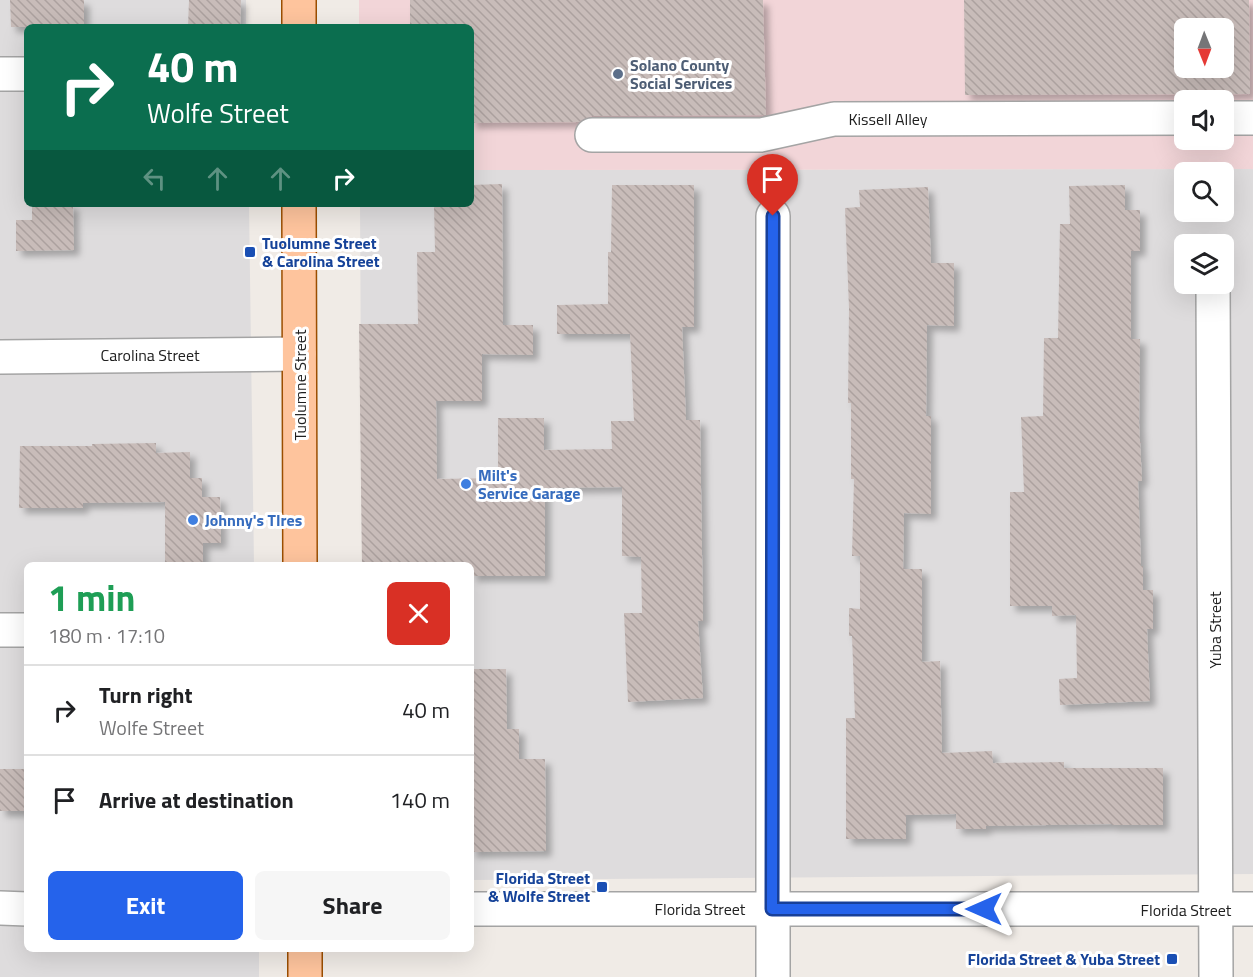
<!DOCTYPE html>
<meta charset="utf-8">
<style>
body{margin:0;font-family:"Titillium Web",sans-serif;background:#f6f6f6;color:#202124;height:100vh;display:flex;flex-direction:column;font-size:22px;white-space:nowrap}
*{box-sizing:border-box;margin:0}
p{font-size:20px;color:#757577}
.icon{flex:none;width:33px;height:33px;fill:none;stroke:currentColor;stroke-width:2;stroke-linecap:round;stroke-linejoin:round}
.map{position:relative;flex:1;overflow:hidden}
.side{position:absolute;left:24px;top:562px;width:450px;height:390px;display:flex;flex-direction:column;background:#fff;border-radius:9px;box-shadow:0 6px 24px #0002}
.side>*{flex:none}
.top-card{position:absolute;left:24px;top:24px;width:450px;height:183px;border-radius:9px;box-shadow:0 6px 24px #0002;background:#0b6e4f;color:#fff;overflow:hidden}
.needle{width:39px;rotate:179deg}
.controls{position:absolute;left:1174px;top:18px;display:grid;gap:12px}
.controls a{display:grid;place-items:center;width:60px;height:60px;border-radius:9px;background:#fff;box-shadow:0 6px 24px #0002;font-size:30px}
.pin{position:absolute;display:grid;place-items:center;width:51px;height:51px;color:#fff;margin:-62px -26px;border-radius:50% 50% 50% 0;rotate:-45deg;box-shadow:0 0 6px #0007}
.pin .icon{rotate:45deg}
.me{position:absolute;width:66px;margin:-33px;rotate:270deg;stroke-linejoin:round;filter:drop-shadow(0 0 4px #0008)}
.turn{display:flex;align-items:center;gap:21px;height:126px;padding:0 24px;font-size:27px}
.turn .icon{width:78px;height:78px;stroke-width:2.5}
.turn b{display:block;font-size:42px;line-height:51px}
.lanes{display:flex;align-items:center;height:57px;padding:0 24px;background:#0003;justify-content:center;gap:30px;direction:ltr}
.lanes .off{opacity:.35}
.round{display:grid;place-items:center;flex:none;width:63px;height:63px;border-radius:9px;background:#f6f6f6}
.overview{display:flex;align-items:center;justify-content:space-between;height:102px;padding:0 24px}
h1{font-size:36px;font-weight:700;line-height:45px;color:#1e9e55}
.button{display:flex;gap:12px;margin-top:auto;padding:12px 24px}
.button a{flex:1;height:69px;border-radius:9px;background:#2563eb;color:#fff;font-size:24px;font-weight:700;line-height:69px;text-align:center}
.button a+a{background:#f6f6f6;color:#202124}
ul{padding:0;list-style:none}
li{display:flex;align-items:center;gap:18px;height:90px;padding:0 24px;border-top:2px solid #e0e0e0}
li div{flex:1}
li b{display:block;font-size:22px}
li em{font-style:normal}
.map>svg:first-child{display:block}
.residential{fill:#dedcdd;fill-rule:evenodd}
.commercial{fill:#f2d5d8;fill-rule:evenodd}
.building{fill:url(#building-back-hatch);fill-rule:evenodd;filter:url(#shadow)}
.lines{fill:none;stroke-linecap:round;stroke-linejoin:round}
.minor-casing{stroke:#a4a4a4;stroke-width:36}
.major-casing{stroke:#9b4e00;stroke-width:36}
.minor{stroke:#fff;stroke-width:33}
.major{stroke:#fec49d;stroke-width:33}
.route-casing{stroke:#184099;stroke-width:15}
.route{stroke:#2563eb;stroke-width:10}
.service-dot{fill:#5c6f8a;stroke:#fff;stroke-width:2}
.transit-dot{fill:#1a4fb4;stroke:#fff;stroke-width:2}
.shop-dot{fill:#3f7fe0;stroke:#fff;stroke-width:2}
.labels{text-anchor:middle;stroke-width:6;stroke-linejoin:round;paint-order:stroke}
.service-label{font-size:16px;font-weight:bold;fill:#4e5e75;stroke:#fff;text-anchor:start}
.street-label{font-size:16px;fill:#202020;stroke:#fff}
.transit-label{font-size:16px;font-weight:bold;fill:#164399;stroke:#fff;text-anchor:end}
.shop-label{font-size:16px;font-weight:bold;fill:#366cbe;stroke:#fff;text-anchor:start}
</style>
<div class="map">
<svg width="1253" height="977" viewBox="0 0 1253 977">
<defs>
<pattern id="building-back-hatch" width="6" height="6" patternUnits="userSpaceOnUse" patternTransform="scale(1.5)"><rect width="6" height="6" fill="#c8bcb9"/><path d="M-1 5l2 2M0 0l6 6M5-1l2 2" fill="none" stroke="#aca19f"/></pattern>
<filter id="shadow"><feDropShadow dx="5.5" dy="5.5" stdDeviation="3" flood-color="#0004"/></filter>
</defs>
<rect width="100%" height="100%" fill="#f0ebe6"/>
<g class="residential">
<path d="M 0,0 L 246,0 L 246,27 L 27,27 L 27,204 L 249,204 L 254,565 L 27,566 L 27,950 L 259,950 L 259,977 L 0,977 Z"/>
<path d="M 1253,169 L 1253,874 L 471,880 L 471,566 L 362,565 L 360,204 L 471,204 L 471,170 ZM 1185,172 L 1224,172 L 1224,212 L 1185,212 ZM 1185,244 L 1224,244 L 1224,284 L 1185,284 Z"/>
</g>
<path class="commercial" d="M 359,0 L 1253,0 L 1253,169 L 471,170 L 471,27 L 359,27 ZM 1185,28 L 1224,28 L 1224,68 L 1185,68 ZM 1185,100 L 1224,100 L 1224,140 L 1185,140 Z"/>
<g class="building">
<path d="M 10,0 L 84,0 L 84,27 L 11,27 Z"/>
<path d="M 189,0 L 241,0 L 240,27 L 188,27 Z"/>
<path d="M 410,0 L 763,0 L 766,115 L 592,116 L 583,119 L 579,122 L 471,123 L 471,27 L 410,27 Z"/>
<path d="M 964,0 L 1249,0 L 1250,94 L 965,95 ZM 1185,28 L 1224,28 L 1224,68 L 1185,68 Z"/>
<path d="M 502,184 L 503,325 L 533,325 L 533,355 L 482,354 L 482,401 L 436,401 L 437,479 L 498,478 L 498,418 L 544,418 L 544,450 L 612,449 L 611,421 L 634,421 L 630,334 L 557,334 L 557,305 L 608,304 L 608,252 L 611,252 L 612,185 L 694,185 L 694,327 L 682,327 L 686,420 L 700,420 L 703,621 L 698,621 L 703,698 L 628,702 L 624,613 L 642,613 L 641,557 L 622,556 L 622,487 L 545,488 L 545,576 L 471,576 L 471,566 L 362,566 L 359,324 L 418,324 L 417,252 L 435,252 L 434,204 L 471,204 L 471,185 Z"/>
<path d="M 1125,185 L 1125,210 L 1140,210 L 1140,251 L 1131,251 L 1131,339 L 1140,339 L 1139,423 L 1142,481 L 1138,481 L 1141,566 L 1143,566 L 1143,590 L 1153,590 L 1153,629 L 1147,629 L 1150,701 L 1060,705 L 1059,679 L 1077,678 L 1076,615 L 1052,616 L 1052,606 L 1010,606 L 1010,492 L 1024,492 L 1021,417 L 1043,416 L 1044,338 L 1058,338 L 1060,224 L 1070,224 L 1069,186 Z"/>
<path d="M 928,187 L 931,263 L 954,263 L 954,326 L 927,325 L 926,416 L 931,416 L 931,514 L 904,513 L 903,569 L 922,569 L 922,662 L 940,661 L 942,753 L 992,751 L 993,763 L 1064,762 L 1064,768 L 1163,768 L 1163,825 L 1112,825 L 1112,824 L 986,826 L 986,829 L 956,829 L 956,814 L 906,815 L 906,839 L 846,839 L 846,718 L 855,718 L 852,636 L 849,636 L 849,608 L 860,609 L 860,556 L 852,556 L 854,479 L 851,479 L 851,403 L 848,403 L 849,308 L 845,208 L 860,207 L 859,190 Z"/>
<path d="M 32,204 L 73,204 L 74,250 L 16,251 L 16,220 L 32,220 Z"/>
<path d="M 156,443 L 156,453 L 190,452 L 190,478 L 202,478 L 202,497 L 220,497 L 221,543 L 203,543 L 203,566 L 165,566 L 165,502 L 83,503 L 83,508 L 19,508 L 20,446 L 92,446 L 92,444 Z"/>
<path d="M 471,669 L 506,669 L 507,729 L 519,729 L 519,759 L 545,759 L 546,851 L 471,852 Z"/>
<rect x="0" y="769" width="27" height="42"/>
</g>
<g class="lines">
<defs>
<g id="minor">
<path d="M 0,74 L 27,74"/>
<path d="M 1224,118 L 1253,118"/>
<path d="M 592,135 L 761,135 L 834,119 L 1185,118"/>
<path d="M 773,216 L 773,977"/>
<path d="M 1213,284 L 1216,977"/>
<path d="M 0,357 L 299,354"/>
<path d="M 0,630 L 27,630"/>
<path d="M 0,908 L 27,909"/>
<path d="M 471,909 L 1253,909"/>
</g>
<g id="major">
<path d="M 299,27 L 299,0"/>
<path d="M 299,204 L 300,566"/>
<path d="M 305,950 L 305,977"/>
</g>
</defs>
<use href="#minor" class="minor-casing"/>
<use href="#major" class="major-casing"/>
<use href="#minor" class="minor"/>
<use href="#major" class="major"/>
</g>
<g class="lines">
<defs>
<path id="route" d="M 773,216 L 772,909 L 984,909"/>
</defs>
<use href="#route" class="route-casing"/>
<use href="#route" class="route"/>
</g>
<circle class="service-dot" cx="618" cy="74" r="6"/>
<g class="transit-dot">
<rect x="244" y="246" width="12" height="12" rx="3"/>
<rect x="596" y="881" width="12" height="12" rx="3"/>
<rect x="1166" y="953" width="12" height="12" rx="3"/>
</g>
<g class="shop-dot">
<circle cx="466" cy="484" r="6"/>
<circle cx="193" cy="520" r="6"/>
</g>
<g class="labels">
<g class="service-label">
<text x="630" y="71">Solano County<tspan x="630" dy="18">Social Services</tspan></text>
</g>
<g class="street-label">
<text x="888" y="125">Kissell Alley</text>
<text x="150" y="361">Carolina Street</text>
<text transform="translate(300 385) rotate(-90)" y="6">Tuolumne Street</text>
<text transform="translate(1215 630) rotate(-90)" y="6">Yuba Street</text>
<text x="700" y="915">Florida Street</text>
<text x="1186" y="916">Florida Street</text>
</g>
<g class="transit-label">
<text x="262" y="249" text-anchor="start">Tuolumne Street<tspan x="262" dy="18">&amp; Carolina Street</tspan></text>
<text x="590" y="884">Florida Street<tspan x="590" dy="18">&amp; Wolfe Street</tspan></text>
<text x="1160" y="965">Florida Street &amp; Yuba Street</text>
</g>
<g class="shop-label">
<text x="478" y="481">Milt's<tspan x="478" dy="18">Service Garage</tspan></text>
<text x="205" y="526">Johnny's TIres</text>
</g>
</g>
</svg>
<div class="controls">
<a><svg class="needle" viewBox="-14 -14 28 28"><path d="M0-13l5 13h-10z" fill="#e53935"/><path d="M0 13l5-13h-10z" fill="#757577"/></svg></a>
<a><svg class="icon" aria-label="sound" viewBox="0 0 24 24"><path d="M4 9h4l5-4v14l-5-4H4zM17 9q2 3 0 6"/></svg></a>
<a><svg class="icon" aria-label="search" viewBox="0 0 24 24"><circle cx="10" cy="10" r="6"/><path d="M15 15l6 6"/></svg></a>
<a><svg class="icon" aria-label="layers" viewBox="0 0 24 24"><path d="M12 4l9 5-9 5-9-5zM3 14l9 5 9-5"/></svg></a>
</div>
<div class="pin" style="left:773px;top:216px;background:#d93025"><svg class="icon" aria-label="arrive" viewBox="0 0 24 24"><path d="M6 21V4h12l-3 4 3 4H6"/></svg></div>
<svg class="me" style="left:984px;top:909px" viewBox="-20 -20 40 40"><path d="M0-17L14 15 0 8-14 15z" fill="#2563eb" stroke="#fff" stroke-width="4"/></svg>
<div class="top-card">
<div class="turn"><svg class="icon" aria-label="right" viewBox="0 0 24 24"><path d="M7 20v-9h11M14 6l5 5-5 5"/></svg><div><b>40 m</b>Wolfe Street</div></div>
<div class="lanes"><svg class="icon off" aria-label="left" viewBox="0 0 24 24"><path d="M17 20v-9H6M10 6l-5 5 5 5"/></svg><svg class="icon off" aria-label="ahead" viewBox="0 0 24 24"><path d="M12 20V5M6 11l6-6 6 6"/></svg><svg class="icon off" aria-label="ahead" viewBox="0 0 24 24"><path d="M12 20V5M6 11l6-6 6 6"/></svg><svg class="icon" aria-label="right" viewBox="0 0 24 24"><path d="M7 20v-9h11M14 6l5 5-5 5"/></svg></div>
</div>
<section class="side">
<div class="overview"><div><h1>1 min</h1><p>180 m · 17:10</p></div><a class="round" style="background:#d93025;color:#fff"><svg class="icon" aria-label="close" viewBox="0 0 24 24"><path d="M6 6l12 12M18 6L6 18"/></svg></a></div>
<ul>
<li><svg class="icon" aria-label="right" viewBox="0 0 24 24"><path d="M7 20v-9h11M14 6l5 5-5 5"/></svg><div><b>Turn right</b><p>Wolfe Street</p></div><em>40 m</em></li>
<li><svg class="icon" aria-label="arrive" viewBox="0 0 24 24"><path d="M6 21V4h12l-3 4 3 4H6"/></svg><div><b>Arrive at destination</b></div><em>140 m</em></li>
</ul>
<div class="button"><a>Exit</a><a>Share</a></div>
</section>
</div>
